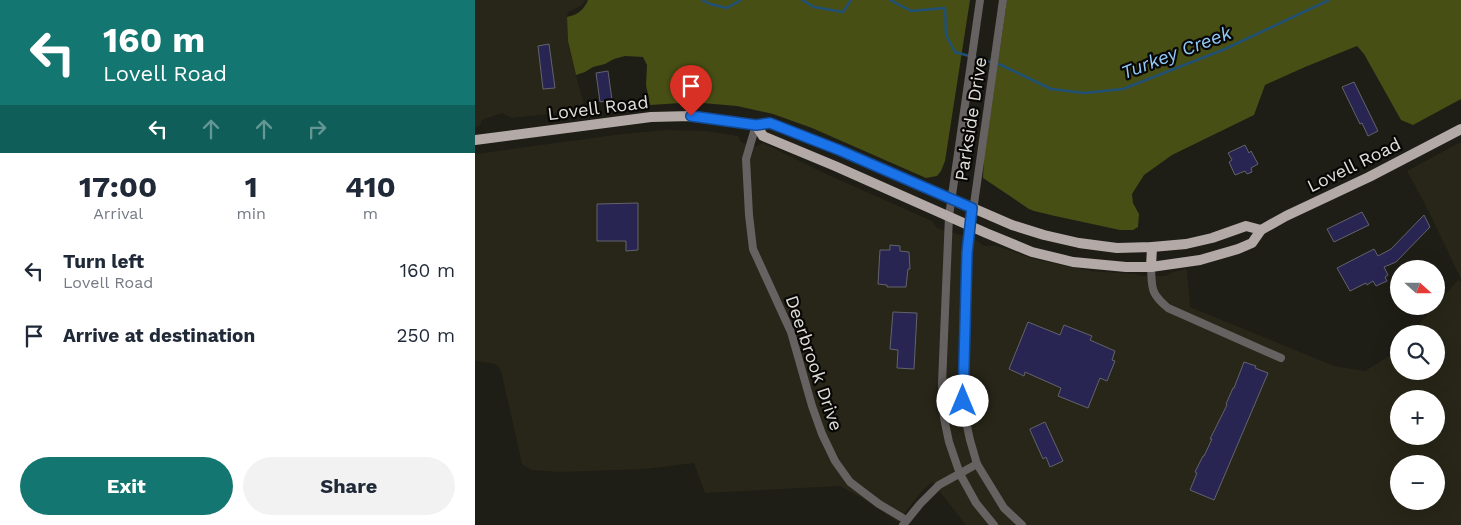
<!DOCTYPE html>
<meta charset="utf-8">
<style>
body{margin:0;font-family:"Work Sans",sans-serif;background:#f2f2f3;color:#1f2937;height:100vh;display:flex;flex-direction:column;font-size:19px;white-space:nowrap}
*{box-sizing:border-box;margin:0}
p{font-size:16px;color:#747a83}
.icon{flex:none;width:28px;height:28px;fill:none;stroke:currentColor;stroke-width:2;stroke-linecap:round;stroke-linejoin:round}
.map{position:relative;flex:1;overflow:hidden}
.drawer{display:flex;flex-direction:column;background:#fff;width:475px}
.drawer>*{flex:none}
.guide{background:#147670;color:#fff;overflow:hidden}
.needle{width:32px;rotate:111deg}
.buttons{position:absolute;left:915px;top:260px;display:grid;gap:10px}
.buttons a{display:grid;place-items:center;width:55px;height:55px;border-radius:50%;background:#fff;box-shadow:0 5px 20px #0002;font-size:25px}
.pin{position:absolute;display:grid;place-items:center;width:42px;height:42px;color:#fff;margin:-51px -21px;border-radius:50% 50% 50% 0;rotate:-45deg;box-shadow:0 0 5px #0007}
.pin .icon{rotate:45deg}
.me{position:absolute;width:55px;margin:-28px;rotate:0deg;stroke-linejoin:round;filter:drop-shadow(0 0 4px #0008)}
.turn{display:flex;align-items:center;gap:18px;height:105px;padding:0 20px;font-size:22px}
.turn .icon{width:65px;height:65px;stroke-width:2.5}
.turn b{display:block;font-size:35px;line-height:42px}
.lanes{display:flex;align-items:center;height:48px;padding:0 20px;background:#0003;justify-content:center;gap:25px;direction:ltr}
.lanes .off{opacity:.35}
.eta{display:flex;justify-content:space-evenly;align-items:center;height:85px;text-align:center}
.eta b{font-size:30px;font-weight:700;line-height:35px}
.primary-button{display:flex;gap:10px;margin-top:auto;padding:10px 20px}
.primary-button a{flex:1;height:58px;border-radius:30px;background:#147670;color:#fff;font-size:20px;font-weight:700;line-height:58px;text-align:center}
.primary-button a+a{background:#f2f2f3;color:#1f2937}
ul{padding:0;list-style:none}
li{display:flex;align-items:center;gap:15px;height:65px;padding:0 20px}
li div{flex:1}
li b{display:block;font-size:19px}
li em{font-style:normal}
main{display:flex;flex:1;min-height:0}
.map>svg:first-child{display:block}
.built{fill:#282618;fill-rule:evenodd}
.forest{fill:#474f15}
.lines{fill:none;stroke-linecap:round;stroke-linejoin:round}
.stream{stroke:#205075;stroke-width:2.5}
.building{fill:#292553;stroke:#62636b}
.minor{stroke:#676262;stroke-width:8}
.major{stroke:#b3a9a7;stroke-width:10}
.route-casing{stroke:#114b97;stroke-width:12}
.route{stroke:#1a73e8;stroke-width:9}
.labels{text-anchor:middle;stroke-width:4.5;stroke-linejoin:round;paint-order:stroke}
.street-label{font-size:18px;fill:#e0dfda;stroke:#080705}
.water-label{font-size:19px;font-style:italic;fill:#91c9f8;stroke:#080705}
</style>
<main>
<section class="drawer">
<div class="guide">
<div class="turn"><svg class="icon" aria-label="left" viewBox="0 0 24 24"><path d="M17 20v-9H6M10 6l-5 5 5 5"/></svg><div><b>160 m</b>Lovell Road</div></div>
<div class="lanes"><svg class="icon" aria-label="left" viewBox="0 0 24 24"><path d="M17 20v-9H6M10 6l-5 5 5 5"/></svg><svg class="icon off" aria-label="ahead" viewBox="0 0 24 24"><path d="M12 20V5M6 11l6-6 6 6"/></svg><svg class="icon off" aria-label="ahead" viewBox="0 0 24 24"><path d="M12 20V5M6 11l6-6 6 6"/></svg><svg class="icon off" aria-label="right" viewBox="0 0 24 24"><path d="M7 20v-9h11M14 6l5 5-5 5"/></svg></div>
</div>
<div class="eta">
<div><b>17:00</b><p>Arrival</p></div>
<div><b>1</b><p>min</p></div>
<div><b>410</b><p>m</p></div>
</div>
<ul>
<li><svg class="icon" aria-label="left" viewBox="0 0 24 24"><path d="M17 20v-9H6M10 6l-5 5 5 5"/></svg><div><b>Turn left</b><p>Lovell Road</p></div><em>160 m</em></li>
<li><svg class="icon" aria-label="arrive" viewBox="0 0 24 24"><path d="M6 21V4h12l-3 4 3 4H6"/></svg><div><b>Arrive at destination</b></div><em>250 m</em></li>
</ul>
<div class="primary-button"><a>Exit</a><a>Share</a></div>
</section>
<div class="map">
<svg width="986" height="525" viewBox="0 0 986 525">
<rect width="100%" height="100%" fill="#1e1d16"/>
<g class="built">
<path d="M 0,0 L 111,0 L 106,6 L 93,12 L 92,17 L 93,41 L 96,56 L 111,113 L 83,113 L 37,118 L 27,113 L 7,120 L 5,125 L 0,128 Z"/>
<path d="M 190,130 L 232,131 L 256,135 L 263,136 L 266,142 L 280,147 L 287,143 L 290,144 L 349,173 L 457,221 L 462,228 L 500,239 L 509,246 L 522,246 L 559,259 L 616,271 L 661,274 L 666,276 L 690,276 L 698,272 L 712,269 L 715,307 L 859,366 L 890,371 L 917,354 L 924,346 L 924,371 L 961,371 L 961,334 L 935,334 L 960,306 L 961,306 L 961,305 L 984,279 L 986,283 L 986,525 L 491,525 L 457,482 L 446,492 L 423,522 L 387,498 L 365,486 L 230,493 L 219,463 L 171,469 L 84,472 L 56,470 L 47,464 L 26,371 L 22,365 L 16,363 L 0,361 L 0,154 L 147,134 ZM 924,399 L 961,399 L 961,436 L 924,436 ZM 924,464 L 961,464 L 961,501 L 924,501 Z"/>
<path d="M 986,142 L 986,279 L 953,210 L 932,171 Z"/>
</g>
<g class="forest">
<path d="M 113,0 L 495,0 L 470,161 L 466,171 L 462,176 L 451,178 L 337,128 L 298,114 L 262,106 L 227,103 L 206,103 L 175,105 L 171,85 L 172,65 L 168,57 L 150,56 L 139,59 L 130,64 L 118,67 L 110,72 L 101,75 L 93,41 L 92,17 C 102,15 109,10 113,0 Z"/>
<path d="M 532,0 L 986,0 L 986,99 L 938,125 L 926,120 L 889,54 L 882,46 L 830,67 L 790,85 L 779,115 L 697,155 L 669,175 L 657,194 L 658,203 L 664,214 L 663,227 L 658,230 L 645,230 L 580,216 L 559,211 L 554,209 L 508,178 L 509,159 Z"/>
</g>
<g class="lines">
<g class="stream">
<path d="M 227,0 L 235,4 L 252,8 L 266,0"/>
<path d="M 327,0 L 339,7 L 368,12 L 376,0"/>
<path d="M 415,0 L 436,11 L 470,8 L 471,35 L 480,52 L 526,65 L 576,89 L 609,93 L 648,89 L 750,49 L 854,0"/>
</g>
</g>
<g class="building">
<path d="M 74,44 L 80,88 L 68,89 L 63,46 Z"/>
<path d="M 133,71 L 137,100 L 125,102 L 121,73 Z"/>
<path d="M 879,82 L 903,131 L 893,136 L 887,123 L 885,124 L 867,87 Z"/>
<path d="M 770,145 L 774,153 L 776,151 L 783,164 L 776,168 L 777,172 L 772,174 L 770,171 L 760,175 L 754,162 L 757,160 L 753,153 Z"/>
<path d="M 163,203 L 163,250 L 151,251 L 151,241 L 122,241 L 122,204 Z"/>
<path d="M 887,212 L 894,225 L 859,242 L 852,229 Z"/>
<path d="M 949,215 L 955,227 L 921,262 L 909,267 L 913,275 L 910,277 L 912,281 L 901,286 L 898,281 L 892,285 L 891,283 L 875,291 L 862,268 L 899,249 L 903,256 L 916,249 Z"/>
<path d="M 415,245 L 425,246 L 425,251 L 434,252 L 435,269 L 433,269 L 431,287 L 412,287 L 412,285 L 403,284 L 405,250 L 415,250 Z"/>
<path d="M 418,312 L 442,313 L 439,369 L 422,368 L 423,350 L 415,349 Z"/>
<path d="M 553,322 L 585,335 L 589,325 L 617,336 L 615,340 L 640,351 L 637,360 L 640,361 L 632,381 L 625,378 L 613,408 L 583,396 L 586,388 L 550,372 L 549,376 L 534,369 Z"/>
<path d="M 769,362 L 781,366 L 780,368 L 793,373 L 739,500 L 715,490 L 722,473 L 720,472 L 728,456 L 729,456 L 737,439 L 735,439 L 752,405 L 751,404 L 758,388 L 759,388 Z"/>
<path d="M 570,422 L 588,461 L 575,467 L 571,457 L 568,459 L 555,430 L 555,429 Z"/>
</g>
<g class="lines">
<g class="minor">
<path d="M 505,0 L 474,216 L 467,384 L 469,418 L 474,442 L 485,474 L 501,503 L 519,525"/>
<path d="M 528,0 L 492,253 L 488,390 L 489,412 L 495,440 L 502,464 L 529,508 L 547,525"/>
<path d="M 281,125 L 271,159 L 274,215 L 278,249 L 316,332 L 337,406 L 347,434 L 360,461 L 375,482 L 404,504 L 431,520"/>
<path d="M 676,267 C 677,288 675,293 693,308 L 806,358"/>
<path d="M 467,384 L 488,378"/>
<path d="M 428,525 L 445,504 L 464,485 L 502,464"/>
</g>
<g class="major">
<path d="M 281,125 L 288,136 L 360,166 L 511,233 L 557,252 L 598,262 L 651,267 L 676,267 L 725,260 L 763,249 L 777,243 L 786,230 L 811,216 L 894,177 L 986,129"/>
<path d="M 0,140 L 176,117 L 216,116 L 281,125 L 295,123 L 364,150 L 537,225 L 569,235 L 604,243 L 642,248 L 677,247 L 711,244 L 737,238 L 771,226 L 786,230"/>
<path d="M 676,267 L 677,247"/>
</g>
</g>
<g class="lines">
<defs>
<path id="route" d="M 216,116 L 281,125 L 295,123 L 364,150 L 497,208 L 492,253 L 488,401"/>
</defs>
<use href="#route" class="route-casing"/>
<use href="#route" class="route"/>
</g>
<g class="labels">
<g class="street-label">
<text transform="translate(123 108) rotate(-7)" y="6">Lovell Road</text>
<text transform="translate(496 119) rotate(-81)" y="6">Parkside Drive</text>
<text transform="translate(879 165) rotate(-26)" y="6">Lovell Road</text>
<text transform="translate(339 363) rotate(71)" y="6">Deerbrook Drive</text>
</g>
<g class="water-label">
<text transform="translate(701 52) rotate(-21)" y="7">Turkey Creek</text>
</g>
</g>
</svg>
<div class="buttons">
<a><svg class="needle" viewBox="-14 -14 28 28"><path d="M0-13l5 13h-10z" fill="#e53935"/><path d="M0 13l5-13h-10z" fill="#747a83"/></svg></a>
<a><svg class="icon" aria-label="search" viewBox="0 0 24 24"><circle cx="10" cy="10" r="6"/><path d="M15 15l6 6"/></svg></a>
<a>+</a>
<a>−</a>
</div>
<div class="pin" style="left:216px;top:116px;background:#d93025"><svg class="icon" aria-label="arrive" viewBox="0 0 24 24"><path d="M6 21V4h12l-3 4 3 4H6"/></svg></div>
<svg class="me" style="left:488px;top:401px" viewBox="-20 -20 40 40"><circle r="19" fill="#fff"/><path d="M0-13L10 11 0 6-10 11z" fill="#1a73e8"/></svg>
</div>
</main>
